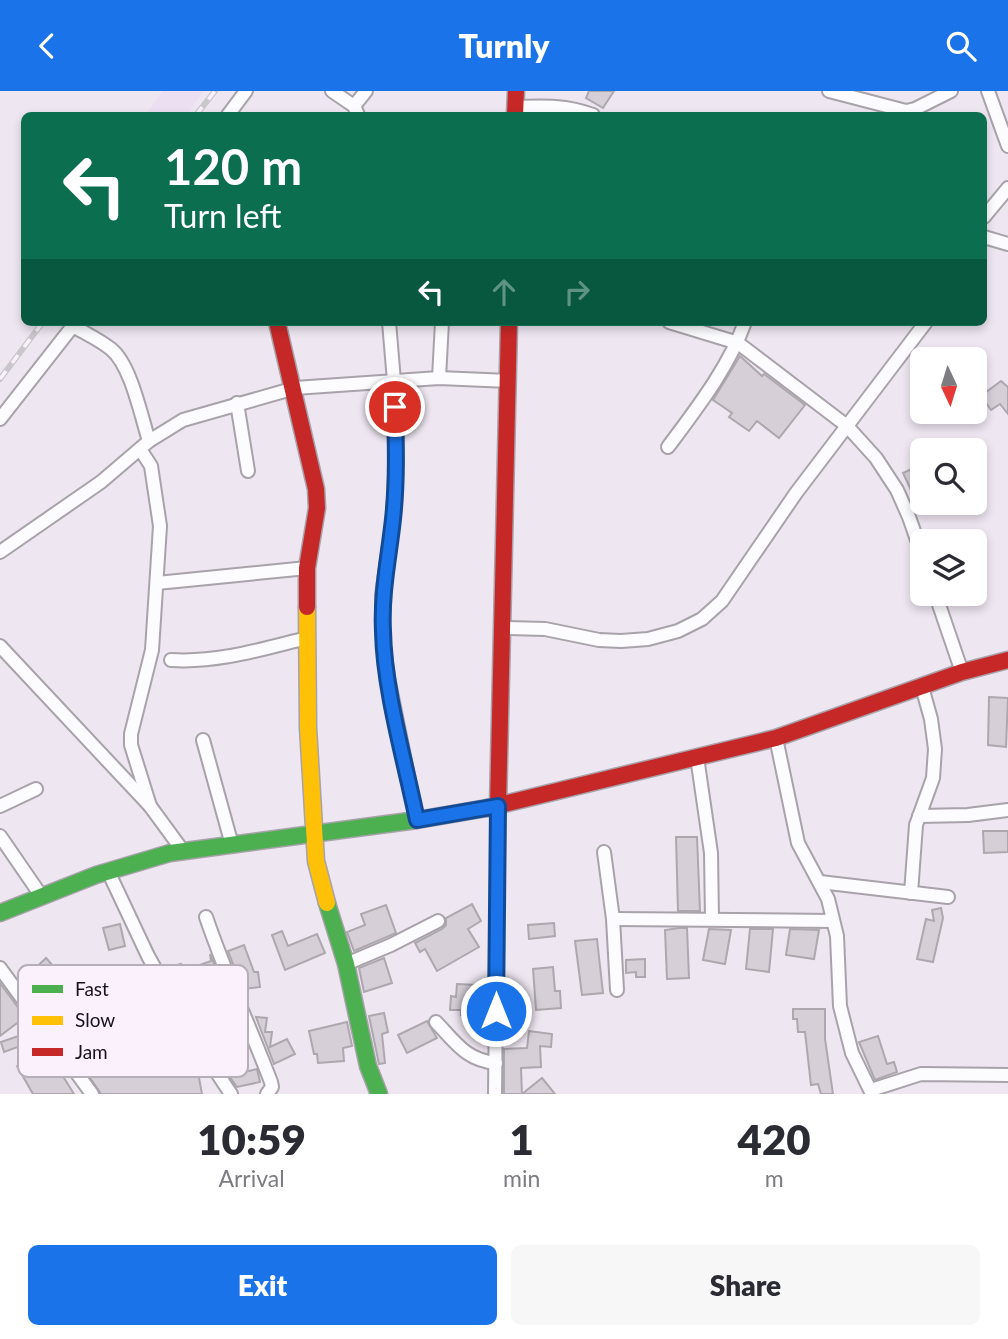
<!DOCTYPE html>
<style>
body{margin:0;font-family:Lato,sans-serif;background:#f7f7f7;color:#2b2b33;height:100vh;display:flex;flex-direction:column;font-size:26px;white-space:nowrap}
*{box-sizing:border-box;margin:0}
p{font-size:23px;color:#7c7c81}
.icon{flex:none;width:38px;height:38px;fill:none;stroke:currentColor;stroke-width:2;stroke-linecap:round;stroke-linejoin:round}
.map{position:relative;height:1003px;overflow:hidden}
.details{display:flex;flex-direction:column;background:#fff;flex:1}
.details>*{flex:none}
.guide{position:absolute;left:21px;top:21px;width:966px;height:214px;border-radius:10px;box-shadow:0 4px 10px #0003;background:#0b6e4f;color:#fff;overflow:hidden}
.needle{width:46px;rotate:176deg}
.buttons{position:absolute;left:910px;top:256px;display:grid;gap:14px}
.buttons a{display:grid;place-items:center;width:77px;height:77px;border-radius:10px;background:#fff;box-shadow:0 4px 10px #0003;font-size:35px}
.pin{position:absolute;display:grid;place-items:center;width:60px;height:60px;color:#fff;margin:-30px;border:4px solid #fff;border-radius:50%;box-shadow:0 2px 7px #0007}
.me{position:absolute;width:77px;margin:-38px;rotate:0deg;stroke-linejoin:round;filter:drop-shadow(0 0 5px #0008)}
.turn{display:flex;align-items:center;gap:24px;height:147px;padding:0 28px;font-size:32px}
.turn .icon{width:91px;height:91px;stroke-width:2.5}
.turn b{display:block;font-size:49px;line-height:60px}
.lanes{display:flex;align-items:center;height:66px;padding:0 28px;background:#0003;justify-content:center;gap:35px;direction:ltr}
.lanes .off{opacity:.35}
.eta{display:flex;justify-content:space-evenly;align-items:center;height:119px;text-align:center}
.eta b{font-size:42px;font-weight:800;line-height:49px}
.primary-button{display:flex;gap:14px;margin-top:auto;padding:14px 28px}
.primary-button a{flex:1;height:80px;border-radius:10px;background:#1a73e8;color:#fff;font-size:28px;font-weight:800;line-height:80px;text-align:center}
.primary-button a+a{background:#f7f7f7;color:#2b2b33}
header{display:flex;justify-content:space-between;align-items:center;height:91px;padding:0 28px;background:#1a73e8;color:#fff;font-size:32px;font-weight:800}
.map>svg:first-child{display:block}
.built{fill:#eddff2}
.building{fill:#d6cfd8;stroke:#ada7ae;stroke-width:2}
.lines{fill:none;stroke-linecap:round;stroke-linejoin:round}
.street-casing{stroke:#a8a2aa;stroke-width:16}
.fast-casing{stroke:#a8a2aa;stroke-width:19}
.slow-casing{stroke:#a8a2aa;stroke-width:19}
.jam-casing{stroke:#a8a2aa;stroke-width:19}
.street{stroke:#fcfbfd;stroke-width:12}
.fast{stroke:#4caf50;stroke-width:16}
.slow{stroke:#ffc107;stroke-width:16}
.jam{stroke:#c62828;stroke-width:16}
.rail-casing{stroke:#c9c7cb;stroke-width:6}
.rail{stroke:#faf1fd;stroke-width:3.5;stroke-dasharray:10;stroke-linecap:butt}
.route-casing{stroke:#114b97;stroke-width:18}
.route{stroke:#1a73e8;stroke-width:12}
.key{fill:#faf1fd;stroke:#b6afb9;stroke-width:2}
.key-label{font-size:19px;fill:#19141b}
</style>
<header><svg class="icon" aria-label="back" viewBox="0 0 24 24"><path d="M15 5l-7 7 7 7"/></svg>Turnly<svg class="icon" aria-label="search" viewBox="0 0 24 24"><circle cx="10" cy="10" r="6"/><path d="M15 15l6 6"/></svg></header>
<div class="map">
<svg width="1008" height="1003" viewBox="0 0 1008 1003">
<rect width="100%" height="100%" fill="#eee6f1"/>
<path class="built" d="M 163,0 L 204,0 L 186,24 L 145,24 Z"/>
<g class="building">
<path d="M 589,0 L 614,0 L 603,17 L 586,7 Z"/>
<path d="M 740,265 L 762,285 L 764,283 L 805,314 L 779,347 L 757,330 L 749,340 L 729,326 L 732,322 L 713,309 Z"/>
<path d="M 1001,290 L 1008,296 L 1008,323 L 1000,313 L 991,319 L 981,305 Z"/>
<path d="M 922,373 L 922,397 L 912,401 L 903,382 Z"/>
<path d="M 989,606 L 1008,607 L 1006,656 L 988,654 Z"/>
<path d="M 983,740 L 1008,740 L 1008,761 L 984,762 Z"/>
<path d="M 676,746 L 697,746 L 700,820 L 678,820 Z"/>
<path d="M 472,813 L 481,830 L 468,838 L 479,856 L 437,880 L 425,858 L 420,861 L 415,852 L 442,838 L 446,834 L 446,827 Z"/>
<path d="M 386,814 L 396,842 L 354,860 L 347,841 L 365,834 L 361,823 Z"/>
<path d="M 941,817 L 943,827 L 933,871 L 917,868 L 926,828 L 934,830 L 932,819 Z"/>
<path d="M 554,832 L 555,845 L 529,848 L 528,834 Z"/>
<path d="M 120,833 L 125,855 L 109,859 L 103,837 Z"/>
<path d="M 679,837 L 687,837 L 689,887 L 667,888 L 665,839 Z"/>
<path d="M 709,838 L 731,839 L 725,873 L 703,869 Z"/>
<path d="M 750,838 L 773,838 L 769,881 L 746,878 Z"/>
<path d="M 790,838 L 819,839 L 814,868 L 786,864 Z"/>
<path d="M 282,840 L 288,855 L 317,843 L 325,862 L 285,879 L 272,844 Z"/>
<path d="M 597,848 L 603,902 L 582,904 L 575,850 Z"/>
<path d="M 244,854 L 254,881 L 258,881 L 260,896 L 243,898 L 239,882 L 237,883 L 228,860 Z"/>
<path d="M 210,863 L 218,882 L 189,893 L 175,895 L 165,877 L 181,873 L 183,880 L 211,870 Z"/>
<path d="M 46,867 L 61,884 L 69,877 L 82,890 L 62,909 L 79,926 L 66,939 L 58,942 L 47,926 L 48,925 L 21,891 Z"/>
<path d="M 384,867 L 392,892 L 364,901 L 359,877 Z"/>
<path d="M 645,868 L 645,886 L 636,886 L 636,881 L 626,882 L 626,869 Z"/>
<path d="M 553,876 L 555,900 L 560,900 L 561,917 L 536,919 L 533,878 Z"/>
<path d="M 0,892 L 25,926 L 0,945 Z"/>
<path d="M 457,893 L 476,894 L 473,925 L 461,924 L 461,919 L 450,919 L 451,905 L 456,906 Z"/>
<path d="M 133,895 L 149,924 L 156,921 L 157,924 L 170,923 L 182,949 L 184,948 L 193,962 L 190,963 L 197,976 L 202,1003 L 101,1003 L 78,969 L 96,953 L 117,976 L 131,968 L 140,985 L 154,978 L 151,947 L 136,948 L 129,936 L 103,951 L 97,941 L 128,925 L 116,904 Z"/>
<path d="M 793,918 L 825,918 L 825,948 L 833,1003 L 821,1003 L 818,993 L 811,994 L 805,941 L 798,941 L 797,928 L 793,928 Z"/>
<path d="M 384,922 L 388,941 L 382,943 L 385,972 L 379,973 L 369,925 Z"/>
<path d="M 256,926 L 267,927 L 265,941 L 272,941 L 270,956 L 287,948 L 295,963 L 274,973 Z"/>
<path d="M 427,930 L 437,947 L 407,962 L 398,944 Z"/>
<path d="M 347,931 L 352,955 L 343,957 L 344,970 L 318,972 L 317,963 L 314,963 L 309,940 Z"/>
<path d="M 33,940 L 37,949 L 4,961 L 1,951 Z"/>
<path d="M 529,940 L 552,943 L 551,956 L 540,955 L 541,976 L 521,977 L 522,1003 L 504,1003 L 504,958 L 527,957 Z"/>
<path d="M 878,945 L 887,973 L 894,971 L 897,981 L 875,989 L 859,951 Z"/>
<path d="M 48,957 L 58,973 L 56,974 L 74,1003 L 33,1003 L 17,975 Z"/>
<path d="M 257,978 L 260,991 L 237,996 L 227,982 L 237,980 L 237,983 Z"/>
<path d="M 542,987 L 555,1003 L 522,1003 Z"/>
</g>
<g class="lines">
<defs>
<g id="street">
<path d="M 332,0 L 354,15 L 358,24"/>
<path d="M 829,0 L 906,20 L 915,18 L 951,0"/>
<path d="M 988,0 L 1008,55"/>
<path d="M 354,15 L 366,0"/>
<path d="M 515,16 C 544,15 566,14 593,24"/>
<path d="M 228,24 L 246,0"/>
<path d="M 984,126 L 1008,97"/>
<path d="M 984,146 L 1008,153"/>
<path d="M 389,231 L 394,290 L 396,369 L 393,427 L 382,504 L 382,543 L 388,586 L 417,729"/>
<path d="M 669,231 L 738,252 L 847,335 L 876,367 L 897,399 L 909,426 L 922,463"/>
<path d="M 73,235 C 85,242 100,249 111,258 C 131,274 141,325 149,350"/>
<path d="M 439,287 L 442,231"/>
<path d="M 237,312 L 248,380"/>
<path d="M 0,328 L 76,231"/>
<path d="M 668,356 C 697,317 729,276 745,231"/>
<path d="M 140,358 L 151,375 L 160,435 L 152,559 L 131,643 L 131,654 L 150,715"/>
<path d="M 0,461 L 101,391 L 149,350 L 183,329 L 295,297 L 439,287 L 509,290"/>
<path d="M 157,492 L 307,477"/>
<path d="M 935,502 L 962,581"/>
<path d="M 503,537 L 545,538 L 599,549 L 621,550 L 648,548 L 678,540 L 702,528 L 722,510 L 796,402 L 926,231"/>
<path d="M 0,555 L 150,715 L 183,760"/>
<path d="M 171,569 C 218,572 262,558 307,547"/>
<path d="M 776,647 L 798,752 L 828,808 L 837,845 L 840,915 L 852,962 L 872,1003"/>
<path d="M 203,649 L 232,754"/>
<path d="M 697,666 L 711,762 L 712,828"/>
<path d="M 0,715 L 36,698"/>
<path d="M 919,725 L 968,724 L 1008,719"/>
<path d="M 0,745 L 42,806"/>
<path d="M 604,761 L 613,828 L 617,899"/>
<path d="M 108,780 L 148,865 L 192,944 L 231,1003"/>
<path d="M 820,791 L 948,806"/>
<path d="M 911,802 L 916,734 L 933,687 L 935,658 L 931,628 L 922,596"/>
<path d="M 206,826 C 225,882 250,936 271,991 L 272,996 L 267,1003"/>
<path d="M 613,828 L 833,830"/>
<path d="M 346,873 L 391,854 L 438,830"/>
<path d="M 0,877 L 92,1003"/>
<path d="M 436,931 C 456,952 466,969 496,972"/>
<path d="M 871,999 L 921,983 L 1008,984"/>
<path d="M 495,1003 L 498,715"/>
</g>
<g id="fast">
<path d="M 327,812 L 346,873 L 368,975 L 379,1003"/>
<path d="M 0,822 L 96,784 L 170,762 L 417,729 L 487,717"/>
</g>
<path id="slow" d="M 307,516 L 308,636 L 316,770 L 327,812"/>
<g id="jam">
<path d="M 515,24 L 516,0"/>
<path d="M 277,231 L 316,398 L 317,417 L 307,477 L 307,516"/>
<path d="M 498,715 L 509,231"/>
<path d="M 487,717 L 776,647 L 962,581 L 1008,569"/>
</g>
</defs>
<use href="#street" class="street-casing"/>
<use href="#fast" class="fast-casing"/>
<use href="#slow" class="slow-casing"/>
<use href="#jam" class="jam-casing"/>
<use href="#street" class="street"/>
<use href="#fast" class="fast"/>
<use href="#slow" class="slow"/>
<use href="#jam" class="jam"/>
<defs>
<g id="rail">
<path d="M 196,24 L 215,0"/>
<path d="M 0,288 L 43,231"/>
</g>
</defs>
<use href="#rail" class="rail-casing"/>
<use href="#rail" class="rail"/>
</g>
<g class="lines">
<defs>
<path id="route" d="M 395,316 C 396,354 397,391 393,428 C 389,466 381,502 383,540 C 384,599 405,670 417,729 L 498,715 L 496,920"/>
</defs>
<use href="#route" class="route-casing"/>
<use href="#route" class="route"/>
</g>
<rect x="18" y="874" width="230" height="112" rx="10" class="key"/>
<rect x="32" y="894" width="31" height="8" fill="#4caf50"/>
<rect x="32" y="925" width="31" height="9" fill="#ffc107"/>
<rect x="32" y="957" width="31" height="8" fill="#c62828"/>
<g class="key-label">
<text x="75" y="905">Fast</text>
<text x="75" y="936">Slow</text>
<text x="75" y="968">Jam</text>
</g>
</svg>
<div class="buttons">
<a><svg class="needle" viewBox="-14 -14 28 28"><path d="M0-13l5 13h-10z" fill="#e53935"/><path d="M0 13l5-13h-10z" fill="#7c7c81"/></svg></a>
<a><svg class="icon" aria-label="search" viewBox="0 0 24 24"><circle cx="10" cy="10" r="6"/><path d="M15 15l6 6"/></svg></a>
<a><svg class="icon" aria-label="layers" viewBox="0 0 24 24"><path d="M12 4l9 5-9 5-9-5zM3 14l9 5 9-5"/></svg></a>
</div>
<div class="pin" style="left:395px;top:316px;background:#d93025"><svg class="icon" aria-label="arrive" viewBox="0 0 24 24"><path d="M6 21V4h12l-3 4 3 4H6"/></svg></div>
<svg class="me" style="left:496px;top:920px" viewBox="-20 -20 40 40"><circle r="17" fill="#1a73e8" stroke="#fff" stroke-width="3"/><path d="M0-11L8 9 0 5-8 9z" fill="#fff"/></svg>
<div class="guide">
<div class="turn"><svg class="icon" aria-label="left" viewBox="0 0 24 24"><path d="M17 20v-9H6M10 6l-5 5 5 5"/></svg><div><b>120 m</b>Turn left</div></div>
<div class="lanes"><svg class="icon" aria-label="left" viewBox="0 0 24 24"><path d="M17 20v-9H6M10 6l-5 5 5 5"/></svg><svg class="icon off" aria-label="ahead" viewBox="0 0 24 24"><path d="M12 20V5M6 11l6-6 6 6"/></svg><svg class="icon off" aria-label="right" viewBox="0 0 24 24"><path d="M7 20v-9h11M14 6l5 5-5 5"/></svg></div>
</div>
</div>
<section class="details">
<div class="eta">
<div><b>10:59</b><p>Arrival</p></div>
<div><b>1</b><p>min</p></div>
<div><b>420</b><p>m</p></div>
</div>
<div class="primary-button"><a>Exit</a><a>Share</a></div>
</section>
